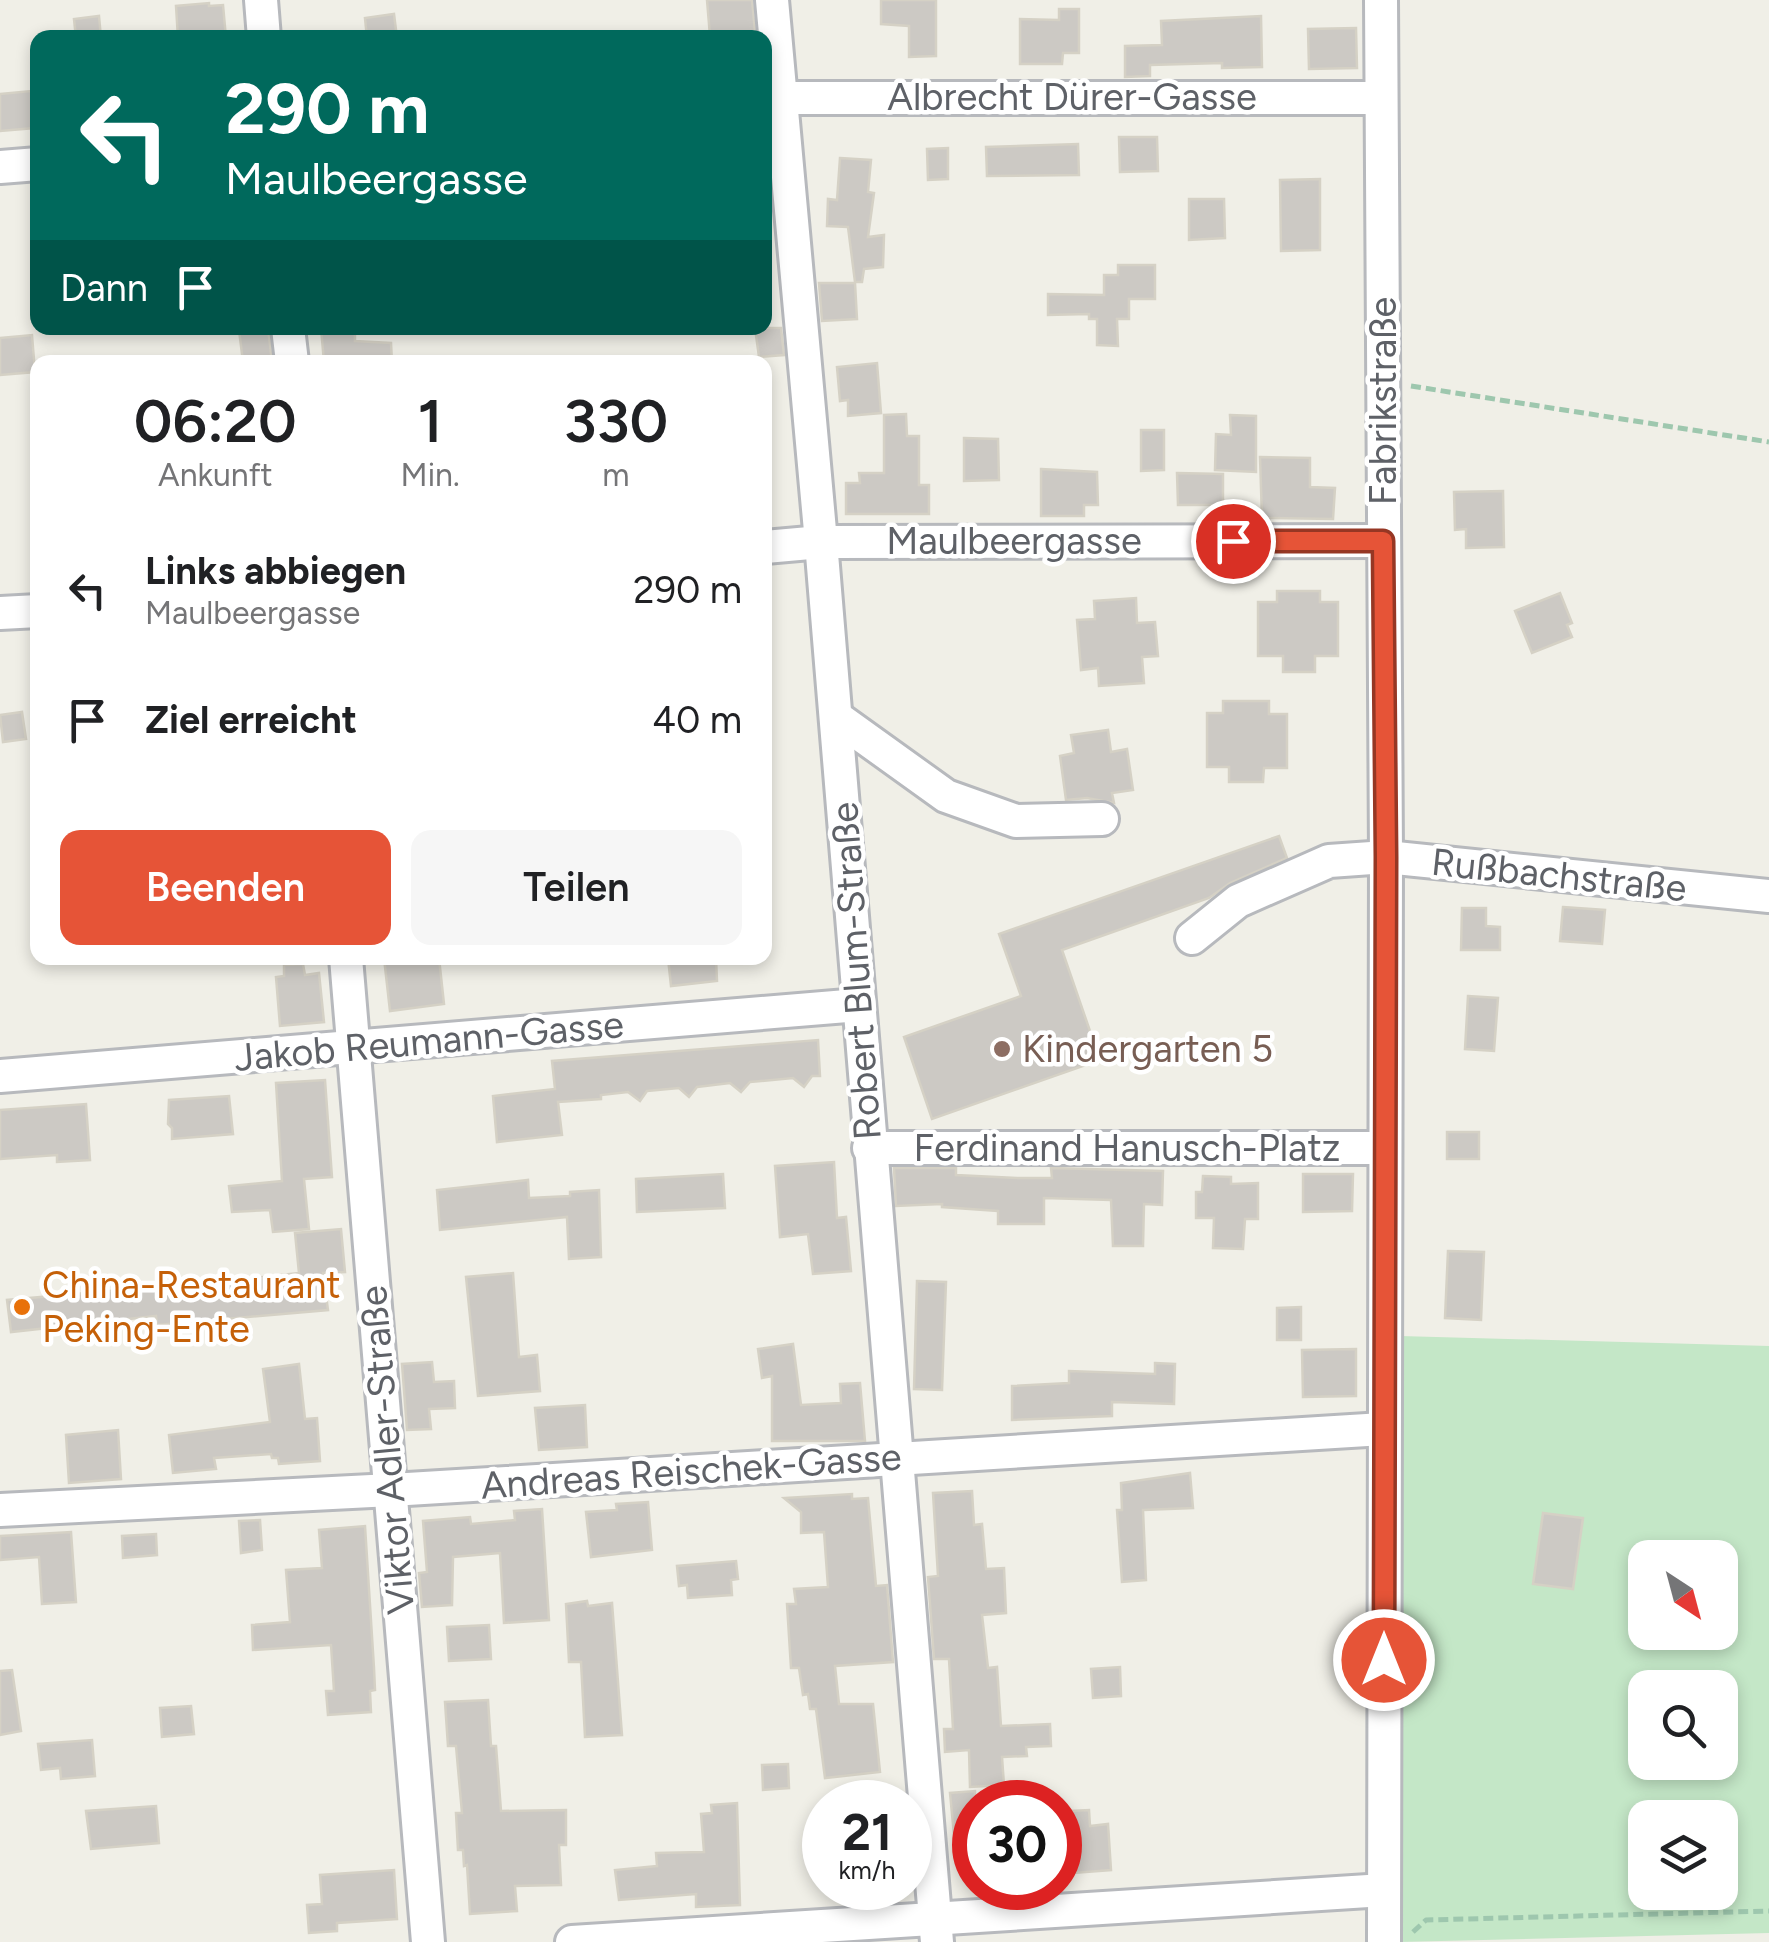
<!DOCTYPE html>
<html lang="de">
<meta charset="utf-8">
<style>
body{margin:0;font-family:Figtree,sans-serif;background:#f6f6f6;color:#202124;height:100vh;display:flex;flex-direction:column;font-size:38px;white-space:nowrap}
*{box-sizing:border-box;margin:0}
p{font-size:32px;color:#757577}
.icon{flex:none;width:55px;height:55px;fill:none;stroke:currentColor;stroke-width:2;stroke-linecap:round;stroke-linejoin:round}
.map{position:relative;flex:1;overflow:hidden}
.side{position:absolute;left:30px;top:355px;width:742px;height:610px;display:flex;flex-direction:column;background:#fff;border-radius:20px;box-shadow:0 5px 15px #0003}
.side>*{flex:none}
.guide{position:absolute;left:30px;top:30px;width:742px;height:305px;border-radius:20px;box-shadow:0 5px 15px #0003;background:#00695c;color:#fff;overflow:hidden}
.needle{width:65px;rotate:144deg}
.tools{position:absolute;left:1628px;top:1540px;display:grid;gap:20px}
.tools a{display:grid;place-items:center;width:110px;height:110px;border-radius:20px;background:#fff;box-shadow:0 5px 15px #0003;font-size:50px}
.speed{position:absolute;left:802px;top:1780px;display:flex;gap:20px;font-size:50px;font-weight:700;text-align:center}
.speed>*{display:grid;place-content:center;width:130px;height:130px;border-radius:50%;background:#fff;box-shadow:0 5px 15px #0003;line-height:1}
.speed small{font-size:25px;font-weight:400}
.speed .limit{border:15px solid #d22;background:#fff;color:#111}
.pin{position:absolute;display:grid;place-items:center;width:85px;height:85px;color:#fff;margin:-42px;border:5px solid #fff;border-radius:50%;box-shadow:0 2px 10px #0007}
.me{position:absolute;width:110px;margin:-55px;rotate:0deg;stroke-linejoin:round;filter:drop-shadow(0 0 8px #0008)}
.turn{display:flex;align-items:center;gap:35px;height:210px;padding:0 30px;font-size:45px}
.turn .icon{width:130px;height:130px;stroke-width:2.5}
.turn b{display:block;font-size:70px;line-height:85px}
.then{display:flex;align-items:center;height:95px;padding:0 30px;background:#0003;gap:20px;font-size:38px}
.eta{display:flex;justify-content:space-evenly;align-items:center;height:170px;text-align:center}
.eta b{font-size:60px;font-weight:600;line-height:70px}
.primary-button{display:flex;gap:20px;margin-top:auto;padding:20px 30px}
.primary-button a{flex:1;height:115px;border-radius:20px;background:#e65437;color:#fff;font-size:40px;font-weight:600;line-height:115px;text-align:center}
.primary-button a+a{background:#f6f6f6;color:#202124}
ul{padding:0;list-style:none}
li{display:flex;align-items:center;gap:30px;height:130px;padding:0 30px}
li div{flex:1}
li b{display:block;font-size:38px}
li em{font-style:normal}
.map>svg:first-child{display:block}
.green{fill:#c4e7c7;fill-rule:evenodd}
.building{fill:#ccc9c4;stroke:#d5d1c5;stroke-width:2.5}
.lines{fill:none;stroke-linecap:round;stroke-linejoin:round}
.minor-casing{stroke:#b7b9bd;stroke-width:38}
.path{stroke:#9ec7ae;stroke-width:5;stroke-dasharray:10 5;stroke-linecap:butt}
.minor{stroke:#fff;stroke-width:32}
.route-casing{stroke:#963724;stroke-width:25}
.route{stroke:#e65437;stroke-width:18}
.education-dot{fill:#8d6e63;stroke:#fff;stroke-width:4}
.food-dot{fill:#e8710a;stroke:#fff;stroke-width:4}
.labels{text-anchor:middle;stroke-width:9;stroke-linejoin:round;paint-order:stroke}
.street-label{font-size:38px;fill:#5e6167;stroke:#fff}
.education-label{font-size:38px;fill:#785e54;stroke:#fff;text-anchor:start}
.food-label{font-size:38px;fill:#c56008;stroke:#fff;text-anchor:start}
</style>
<div class="map">
<svg width="1769" height="1942" viewBox="0 0 1769 1942">
<rect width="100%" height="100%" fill="#f0efe7"/>
<path class="green" d="M 1400,1336 L 1769,1346 L 1769,1933 L 1399,1942 ZM 1645,1558 L 1720,1558 L 1720,1632 L 1645,1632 ZM 1645,1688 L 1720,1688 L 1720,1762 L 1645,1762 ZM 1645,1818 L 1720,1818 L 1720,1892 L 1645,1892 Z"/>
<g class="building">
<path d="M 707,0 L 752,0 L 755,32 L 710,36 Z"/>
<path d="M 881,0 L 936,0 L 936,56 L 909,57 L 909,26 L 881,24 Z"/>
<path d="M 209,3 L 209,6 L 223,5 L 226,38 L 178,38 L 176,6 Z"/>
<path d="M 1059,9 L 1079,9 L 1079,53 L 1063,53 L 1062,64 L 1020,64 L 1020,19 L 1059,20 Z"/>
<path d="M 394,14 L 397,38 L 367,38 L 365,18 Z"/>
<path d="M 99,16 L 101,38 L 76,38 L 74,19 Z"/>
<path d="M 1261,16 L 1262,67 L 1222,68 L 1222,63 L 1150,65 L 1150,76 L 1125,77 L 1125,46 L 1162,45 L 1161,21 Z"/>
<path d="M 1356,28 L 1357,68 L 1309,69 L 1308,29 Z"/>
<path d="M 31,91 L 34,128 L 0,131 L 0,94 Z"/>
<path d="M 1119,137 L 1157,137 L 1158,171 L 1120,172 Z"/>
<path d="M 1078,144 L 1079,175 L 987,176 L 986,147 Z"/>
<path d="M 948,148 L 948,179 L 928,180 L 927,149 Z"/>
<path d="M 840,158 L 871,160 L 868,192 L 874,193 L 868,237 L 884,235 L 883,267 L 864,269 L 862,282 L 855,282 L 848,227 L 827,226 L 828,199 L 837,200 Z"/>
<path d="M 1320,179 L 1320,250 L 1281,251 L 1280,180 Z"/>
<path d="M 1189,199 L 1224,199 L 1225,238 L 1189,240 Z"/>
<path d="M 1118,265 L 1155,265 L 1155,299 L 1129,299 L 1129,319 L 1117,319 L 1118,346 L 1097,345 L 1097,319 L 1089,319 L 1089,314 L 1048,315 L 1048,294 L 1104,295 L 1104,275 L 1118,275 Z"/>
<path d="M 819,283 L 855,283 L 857,319 L 822,321 Z"/>
<path d="M 258,328 L 268,328 L 272,362 L 243,362 L 239,330 Z"/>
<path d="M 321,328 L 355,328 L 355,341 L 391,343 L 392,362 L 324,362 Z"/>
<path d="M 755,328 L 781,328 L 784,355 L 759,357 Z"/>
<path d="M 32,335 L 35,372 L 0,375 L 0,338 Z"/>
<path d="M 877,363 L 881,413 L 848,416 L 848,400 L 840,401 L 837,367 Z"/>
<path d="M 906,414 L 907,436 L 919,436 L 919,485 L 929,485 L 929,514 L 846,514 L 846,483 L 860,483 L 859,473 L 884,473 L 884,415 Z"/>
<path d="M 1230,415 L 1256,416 L 1256,472 L 1215,470 L 1216,434 L 1231,435 Z"/>
<path d="M 1141,430 L 1164,430 L 1164,470 L 1141,471 Z"/>
<path d="M 964,438 L 998,439 L 999,480 L 964,481 Z"/>
<path d="M 1260,457 L 1310,458 L 1310,487 L 1335,488 L 1333,519 L 1262,518 Z"/>
<path d="M 1041,469 L 1097,472 L 1098,505 L 1084,505 L 1084,516 L 1041,516 Z"/>
<path d="M 1177,473 L 1223,474 L 1223,505 L 1178,505 Z"/>
<path d="M 1503,491 L 1504,547 L 1466,548 L 1466,529 L 1455,530 L 1454,492 Z"/>
<path d="M 1277,591 L 1320,591 L 1320,602 L 1338,602 L 1338,656 L 1315,656 L 1315,672 L 1283,672 L 1283,656 L 1258,656 L 1258,602 L 1277,602 Z"/>
<path d="M 1560,593 L 1572,623 L 1567,625 L 1572,637 L 1532,653 L 1515,611 Z"/>
<path d="M 1136,598 L 1137,623 L 1155,622 L 1158,656 L 1142,657 L 1144,683 L 1099,686 L 1098,668 L 1081,670 L 1077,620 L 1095,619 L 1094,601 Z"/>
<path d="M 1223,701 L 1269,701 L 1269,714 L 1287,714 L 1287,768 L 1264,768 L 1263,782 L 1229,782 L 1229,767 L 1207,767 L 1207,713 L 1223,713 Z"/>
<path d="M 22,712 L 26,739 L 3,742 L 0,715 Z"/>
<path d="M 1108,730 L 1111,752 L 1127,749 L 1133,790 L 1112,793 L 1114,803 L 1087,798 L 1066,800 L 1060,756 L 1074,753 L 1071,735 Z"/>
<path d="M 1279,836 L 1287,858 L 1230,883 L 1209,898 L 1062,950 L 1100,1060 L 932,1119 L 904,1037 L 1021,996 L 999,934 Z"/>
<path d="M 1563,907 L 1605,910 L 1602,944 L 1560,941 Z"/>
<path d="M 1462,908 L 1486,908 L 1486,926 L 1500,927 L 1500,950 L 1461,950 Z"/>
<path d="M 384,958 L 439,958 L 444,1004 L 390,1011 Z"/>
<path d="M 668,958 L 716,958 L 717,981 L 671,986 Z"/>
<path d="M 303,964 L 305,975 L 319,973 L 324,1022 L 280,1026 L 276,977 L 284,976 L 284,965 Z"/>
<path d="M 1468,996 L 1498,998 L 1494,1051 L 1465,1049 Z"/>
<path d="M 818,1040 L 820,1076 L 812,1076 L 804,1087 L 793,1078 L 750,1082 L 741,1092 L 730,1083 L 697,1087 L 689,1097 L 679,1088 L 647,1091 L 640,1101 L 628,1092 L 601,1095 L 601,1099 L 558,1102 L 562,1135 L 497,1142 L 493,1096 L 555,1089 L 552,1061 Z"/>
<path d="M 325,1080 L 332,1177 L 304,1179 L 309,1229 L 273,1232 L 270,1210 L 232,1212 L 229,1186 L 282,1181 L 276,1083 Z"/>
<path d="M 229,1096 L 233,1134 L 172,1139 L 172,1128 L 168,1124 L 169,1100 Z"/>
<path d="M 86,1104 L 90,1160 L 57,1162 L 57,1155 L 0,1159 L 0,1110 Z"/>
<rect x="1447" y="1132" width="32" height="27"/>
<path d="M 834,1162 L 837,1218 L 846,1217 L 851,1271 L 813,1274 L 808,1234 L 780,1237 L 775,1166 Z"/>
<path d="M 894,1168 L 956,1168 L 956,1175 L 1017,1178 L 1052,1178 L 1051,1168 L 1163,1171 L 1162,1205 L 1144,1204 L 1143,1246 L 1113,1246 L 1111,1200 L 1044,1198 L 1044,1224 L 998,1224 L 998,1211 L 942,1207 L 942,1204 L 896,1206 Z"/>
<path d="M 723,1174 L 725,1208 L 637,1212 L 636,1179 Z"/>
<path d="M 1303,1174 L 1353,1174 L 1352,1211 L 1303,1212 Z"/>
<path d="M 1203,1176 L 1231,1177 L 1231,1184 L 1258,1183 L 1258,1219 L 1245,1219 L 1243,1249 L 1213,1248 L 1214,1218 L 1196,1218 L 1196,1192 L 1202,1192 Z"/>
<path d="M 528,1180 L 529,1198 L 570,1196 L 570,1192 L 599,1190 L 601,1257 L 569,1259 L 567,1217 L 440,1230 L 437,1190 Z"/>
<path d="M 341,1229 L 345,1272 L 323,1273 L 328,1310 L 157,1325 L 156,1316 L 11,1332 L 7,1300 L 120,1290 L 121,1293 L 299,1273 L 295,1233 Z"/>
<path d="M 1448,1251 L 1484,1252 L 1481,1320 L 1445,1318 Z"/>
<path d="M 513,1273 L 519,1357 L 537,1355 L 540,1391 L 478,1396 L 466,1277 Z"/>
<path d="M 917,1281 L 946,1282 L 942,1390 L 914,1389 Z"/>
<path d="M 1301,1307 L 1301,1340 L 1277,1340 L 1277,1308 Z"/>
<path d="M 793,1344 L 801,1405 L 841,1403 L 840,1384 L 860,1383 L 865,1441 L 772,1441 L 772,1376 L 762,1378 L 758,1349 Z"/>
<path d="M 1356,1349 L 1356,1396 L 1303,1397 L 1302,1350 Z"/>
<path d="M 432,1362 L 434,1382 L 454,1381 L 455,1408 L 429,1409 L 431,1429 L 407,1430 L 402,1364 Z"/>
<path d="M 1155,1363 L 1175,1364 L 1174,1404 L 1112,1402 L 1112,1416 L 1012,1420 L 1012,1386 L 1069,1383 L 1069,1371 L 1155,1374 Z"/>
<path d="M 299,1364 L 305,1419 L 317,1418 L 320,1461 L 279,1464 L 278,1458 L 272,1458 L 271,1454 L 214,1458 L 216,1469 L 173,1473 L 169,1435 L 270,1422 L 263,1369 Z"/>
<path d="M 585,1405 L 587,1447 L 539,1450 L 535,1408 Z"/>
<path d="M 118,1430 L 121,1479 L 69,1483 L 66,1435 Z"/>
<path d="M 1190,1473 L 1193,1508 L 1143,1510 L 1146,1580 L 1122,1582 L 1117,1510 L 1122,1510 L 1121,1483 Z"/>
<path d="M 972,1491 L 974,1525 L 982,1524 L 986,1569 L 1004,1568 L 1006,1613 L 982,1615 L 988,1668 L 997,1667 L 1001,1726 L 1050,1724 L 1051,1746 L 1026,1747 L 1027,1756 L 1002,1757 L 1004,1785 L 970,1787 L 969,1750 L 945,1752 L 944,1729 L 953,1729 L 949,1659 L 934,1659 L 928,1577 L 938,1576 L 933,1493 Z"/>
<path d="M 852,1494 L 852,1499 L 868,1498 L 876,1586 L 887,1585 L 893,1662 L 835,1666 L 839,1704 L 873,1704 L 880,1772 L 825,1778 L 816,1709 L 810,1709 L 808,1694 L 803,1695 L 799,1668 L 791,1668 L 787,1604 L 796,1604 L 794,1589 L 828,1587 L 824,1532 L 801,1533 L 801,1512 L 784,1498 Z"/>
<path d="M 648,1502 L 652,1550 L 591,1557 L 586,1512 L 617,1510 L 616,1504 Z"/>
<path d="M 542,1509 L 549,1620 L 504,1623 L 500,1553 L 453,1557 L 452,1605 L 422,1607 L 419,1573 L 427,1572 L 423,1521 L 470,1517 L 471,1524 L 515,1520 L 514,1511 Z"/>
<path d="M 1543,1513 L 1583,1518 L 1573,1589 L 1533,1584 Z"/>
<path d="M 260,1520 L 262,1550 L 241,1553 L 239,1521 Z"/>
<path d="M 365,1526 L 374,1668 L 375,1690 L 370,1691 L 371,1712 L 328,1715 L 326,1691 L 334,1691 L 331,1645 L 253,1650 L 252,1625 L 290,1622 L 286,1570 L 322,1568 L 319,1530 Z"/>
<path d="M 71,1532 L 76,1602 L 42,1604 L 39,1557 L 0,1560 L 0,1536 Z"/>
<path d="M 156,1534 L 157,1555 L 123,1558 L 122,1536 Z"/>
<path d="M 736,1561 L 738,1579 L 731,1580 L 732,1595 L 688,1598 L 687,1585 L 679,1586 L 677,1566 Z"/>
<path d="M 587,1601 L 588,1606 L 612,1603 L 622,1735 L 585,1737 L 581,1662 L 569,1662 L 566,1604 Z"/>
<path d="M 489,1625 L 491,1659 L 449,1661 L 447,1627 Z"/>
<path d="M 1120,1667 L 1121,1696 L 1093,1698 L 1091,1669 Z"/>
<path d="M 12,1670 L 21,1731 L 0,1735 L 0,1671 Z"/>
<path d="M 488,1700 L 491,1746 L 496,1746 L 501,1811 L 566,1810 L 566,1845 L 559,1845 L 561,1885 L 515,1886 L 517,1911 L 470,1914 L 467,1865 L 464,1866 L 463,1850 L 458,1850 L 456,1813 L 462,1813 L 456,1746 L 448,1746 L 445,1702 Z"/>
<path d="M 191,1706 L 194,1734 L 162,1737 L 160,1708 Z"/>
<path d="M 92,1740 L 95,1776 L 61,1779 L 60,1768 L 41,1770 L 38,1744 Z"/>
<path d="M 788,1764 L 789,1788 L 763,1790 L 762,1765 Z"/>
<path d="M 975,1791 L 975,1833 L 954,1835 L 950,1793 Z"/>
<path d="M 737,1803 L 740,1905 L 696,1907 L 696,1894 L 619,1900 L 615,1870 L 657,1866 L 656,1853 L 704,1852 L 701,1814 L 712,1813 L 711,1805 Z"/>
<path d="M 156,1806 L 159,1843 L 91,1849 L 86,1811 Z"/>
<path d="M 1089,1810 L 1090,1826 L 1108,1824 L 1111,1870 L 1074,1873 L 1070,1811 Z"/>
<path d="M 394,1870 L 397,1919 L 337,1923 L 337,1931 L 309,1933 L 307,1905 L 322,1904 L 320,1875 Z"/>
</g>
<g class="lines">
<defs>
<g id="minor">
<path d="M 261,0 L 264,38"/>
<path d="M 772,0 L 821,542 L 937,1942"/>
<path d="M 1381,0 L 1386,857 L 1384,1942"/>
<path d="M 765,98 L 1380,98"/>
<path d="M 0,167 L 38,164"/>
<path d="M 288,328 L 292,362"/>
<path d="M 765,547 L 821,542 L 1383,541"/>
<path d="M 0,613 L 38,611"/>
<path d="M 836,717 L 946,796 L 1016,821 L 1102,819"/>
<path d="M 1192,938 L 1238,901 L 1329,861 L 1386,857 L 1769,896"/>
<path d="M 346,958 L 428,1942"/>
<path d="M 0,1076 L 859,1005"/>
<path d="M 869,1148 L 1385,1148"/>
<path d="M 0,1510 L 391,1490 L 1383,1429"/>
<path d="M 572,1942 L 1384,1890"/>
</g>
</defs>
<use href="#minor" class="minor-casing"/>
<g class="path">
<path d="M 1411,386 L 1769,442"/>
<path d="M 1413,1932 L 1426,1920 L 1769,1911"/>
</g>
<use href="#minor" class="minor"/>
</g>
<g class="lines">
<defs>
<path id="route" d="M 1233,541 L 1383,541 L 1386,857 L 1384,1660"/>
</defs>
<use href="#route" class="route-casing"/>
<use href="#route" class="route"/>
</g>
<circle class="education-dot" cx="1002" cy="1049" r="10"/>
<circle class="food-dot" cx="22" cy="1307" r="10"/>
<g class="labels">
<g class="street-label">
<text x="1072" y="110">Albrecht Dürer-Gasse</text>
<text transform="translate(1383 401) rotate(-90)" y="13">Fabrikstraße</text>
<text x="1014" y="554">Maulbeergasse</text>
<text transform="translate(1559 875) rotate(6)" y="13">Rußbachstraße</text>
<text transform="translate(856 971) rotate(-94)" y="13">Robert Blum-Straße</text>
<text transform="translate(429 1041) rotate(-5)" y="13">Jakob Reumann-Gasse</text>
<text x="1127" y="1161">Ferdinand Hanusch-Platz</text>
<text transform="translate(387 1450) rotate(-95)" y="13">Viktor Adler-Straße</text>
<text transform="translate(691 1471) rotate(-4)" y="13">Andreas Reischek-Gasse</text>
</g>
<g class="education-label">
<text x="1022" y="1062">Kindergarten 5</text>
</g>
<g class="food-label">
<text x="42" y="1298">China-Restaurant<tspan x="42" dy="44">Peking-Ente</tspan></text>
</g>
</g>
</svg>
<div class="tools">
<a><svg class="needle" viewBox="-14 -14 28 28"><path d="M0-13l5 13h-10z" fill="#e53935"/><path d="M0 13l5-13h-10z" fill="#757577"/></svg></a>
<a><svg class="icon" aria-label="search" viewBox="0 0 24 24"><circle cx="10" cy="10" r="6"/><path d="M15 15l6 6"/></svg></a>
<a><svg class="icon" aria-label="layers" viewBox="0 0 24 24"><path d="M12 4l9 5-9 5-9-5zM3 14l9 5 9-5"/></svg></a>
</div>
<div class="speed"><div>21<small>km/h</small></div><div class="limit">30</div></div>
<div class="pin" style="left:1233px;top:541px;background:#d93025"><svg class="icon" aria-label="arrive" viewBox="0 0 24 24"><path d="M6 21V4h12l-3 4 3 4H6"/></svg></div>
<svg class="me" style="left:1384px;top:1660px" viewBox="-20 -20 40 40"><circle r="17" fill="#e65437" stroke="#fff" stroke-width="3"/><path d="M0-11L8 9 0 5-8 9z" fill="#fff"/></svg>
<div class="guide">
<div class="turn"><svg class="icon" aria-label="left" viewBox="0 0 24 24"><path d="M17 20v-9H6M10 6l-5 5 5 5"/></svg><div><b>290 m</b>Maulbeergasse</div></div>
<div class="then">Dann<svg class="icon" aria-label="arrive" viewBox="0 0 24 24"><path d="M6 21V4h12l-3 4 3 4H6"/></svg></div>
</div>
<section class="side">
<div class="eta">
<div><b>06:20</b><p>Ankunft</p></div>
<div><b>1</b><p>Min.</p></div>
<div><b>330</b><p>m</p></div>
</div>
<ul>
<li><svg class="icon" aria-label="left" viewBox="0 0 24 24"><path d="M17 20v-9H6M10 6l-5 5 5 5"/></svg><div><b>Links abbiegen</b><p>Maulbeergasse</p></div><em>290 m</em></li>
<li><svg class="icon" aria-label="arrive" viewBox="0 0 24 24"><path d="M6 21V4h12l-3 4 3 4H6"/></svg><div><b>Ziel erreicht</b></div><em>40 m</em></li>
</ul>
<div class="primary-button"><a>Beenden</a><a>Teilen</a></div>
</section>
</div>
